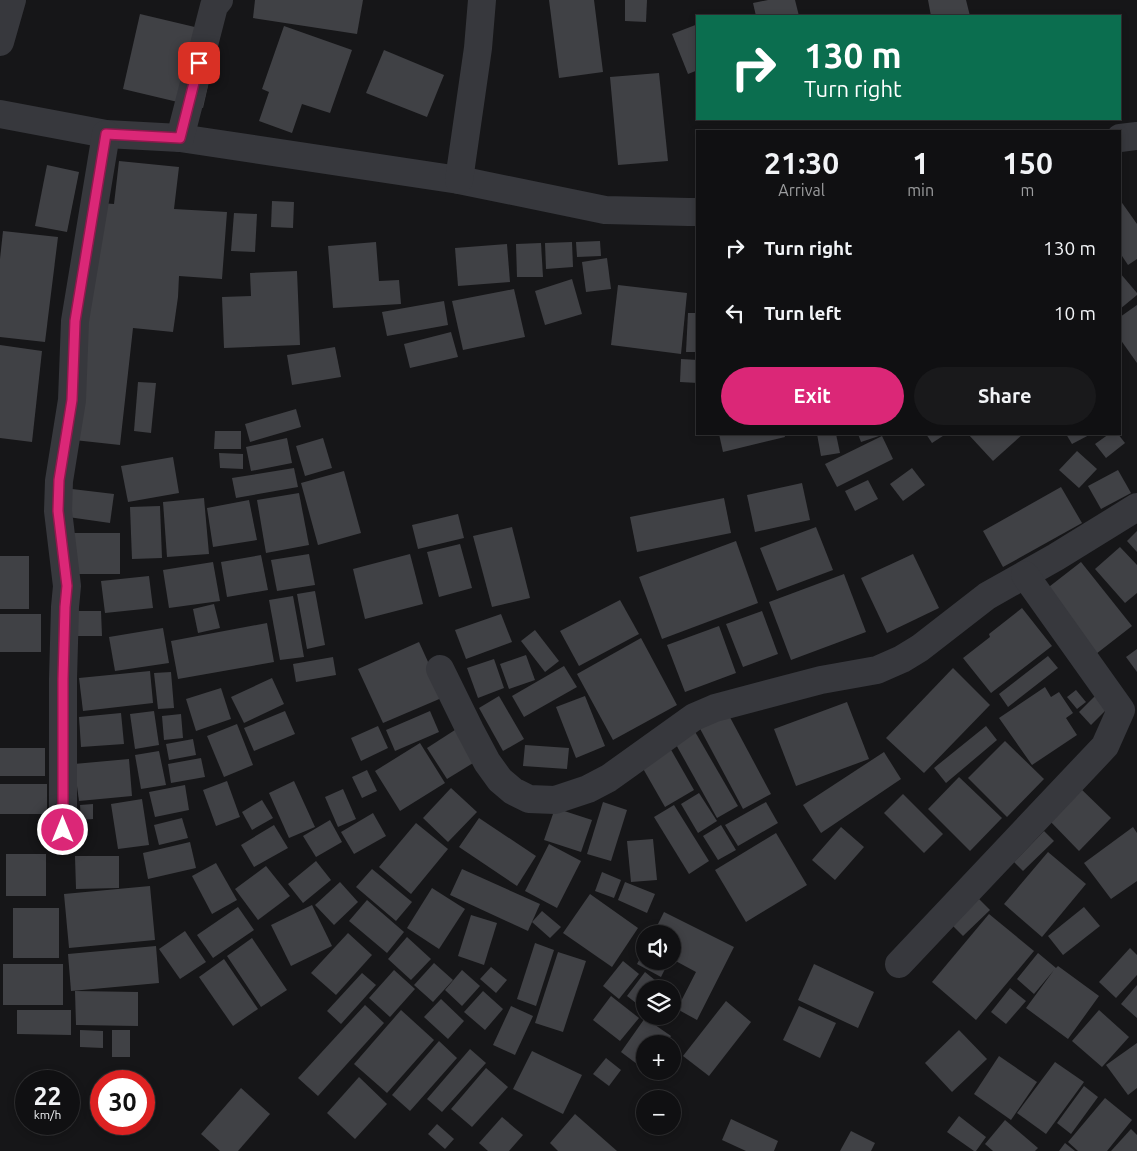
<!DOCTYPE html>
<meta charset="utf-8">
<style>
body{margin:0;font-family:Ubuntu,sans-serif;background:#19191b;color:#f1f3f6;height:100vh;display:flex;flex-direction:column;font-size:19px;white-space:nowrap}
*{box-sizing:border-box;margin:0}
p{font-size:16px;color:#9c9d9f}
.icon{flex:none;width:28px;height:28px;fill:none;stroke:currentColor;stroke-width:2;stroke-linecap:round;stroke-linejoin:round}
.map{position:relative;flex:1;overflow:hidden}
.side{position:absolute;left:696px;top:130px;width:425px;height:305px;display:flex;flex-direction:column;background:#101012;border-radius:0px;box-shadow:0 2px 8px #0003,0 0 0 1px #303032}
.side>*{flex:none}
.banner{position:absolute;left:696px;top:15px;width:425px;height:105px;border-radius:0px;box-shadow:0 2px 8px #0003,0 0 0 1px #303032;background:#0b6e4f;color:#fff;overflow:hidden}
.controls{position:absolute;left:636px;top:925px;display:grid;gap:10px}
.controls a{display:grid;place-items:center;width:45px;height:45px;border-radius:50%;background:#101012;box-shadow:0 2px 8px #0003,0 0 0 1px #303032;font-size:25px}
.speed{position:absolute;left:15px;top:1070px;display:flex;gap:10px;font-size:25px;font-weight:700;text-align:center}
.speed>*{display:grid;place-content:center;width:65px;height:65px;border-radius:50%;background:#101012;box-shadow:0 2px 8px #0003,0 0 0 1px #303032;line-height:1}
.speed small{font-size:12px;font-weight:400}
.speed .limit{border:8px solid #d22;background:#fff;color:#111}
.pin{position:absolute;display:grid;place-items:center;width:42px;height:42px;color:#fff;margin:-21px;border-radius:10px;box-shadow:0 2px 8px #0006}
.me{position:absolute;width:55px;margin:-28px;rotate:0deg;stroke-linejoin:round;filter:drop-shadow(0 0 4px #0008)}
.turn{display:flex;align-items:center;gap:18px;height:105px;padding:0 25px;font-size:22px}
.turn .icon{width:65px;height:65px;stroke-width:2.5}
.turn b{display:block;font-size:35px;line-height:42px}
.eta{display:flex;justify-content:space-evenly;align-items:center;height:85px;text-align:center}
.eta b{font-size:30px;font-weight:700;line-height:35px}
.button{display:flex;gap:10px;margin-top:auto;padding:10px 25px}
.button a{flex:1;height:58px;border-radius:30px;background:#db2777;color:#fff;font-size:20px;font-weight:700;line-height:58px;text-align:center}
.button a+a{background:#19191b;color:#f1f3f6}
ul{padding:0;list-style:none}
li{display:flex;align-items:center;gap:15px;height:65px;padding:0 25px}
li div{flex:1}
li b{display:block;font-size:19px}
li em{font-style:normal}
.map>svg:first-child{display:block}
.building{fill:#404145}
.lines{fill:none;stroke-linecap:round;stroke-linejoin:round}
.minor{stroke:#37383d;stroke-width:28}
.route-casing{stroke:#8e194d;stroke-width:12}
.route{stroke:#db2777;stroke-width:9}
</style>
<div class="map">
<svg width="1137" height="1151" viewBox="0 0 1137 1151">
<rect width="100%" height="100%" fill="#161618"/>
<g class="building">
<path d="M 255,0 L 363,0 L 357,34 L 253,18 Z"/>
<path d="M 549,0 L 594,0 L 603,72 L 559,78 Z"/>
<path d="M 625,0 L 647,0 L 646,22 L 625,21 Z"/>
<path d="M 768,0 L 795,0 L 799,16 L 756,16 L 753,3 Z"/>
<path d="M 928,0 L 966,0 L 970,16 L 931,16 Z"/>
<path d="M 140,14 L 220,33 L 203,108 L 123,89 Z"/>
<path d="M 698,24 L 698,70 L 688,74 L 672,34 Z"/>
<path d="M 284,26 L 352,50 L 330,113 L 302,104 L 292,133 L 259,121 L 269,92 L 262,89 Z"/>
<path d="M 384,50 L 444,75 L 427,117 L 366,93 Z"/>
<path d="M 659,73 L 668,161 L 618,165 L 610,77 Z"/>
<path d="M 119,161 L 179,167 L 174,209 L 227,212 L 222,279 L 179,276 L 178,297 L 173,332 L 133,328 L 120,445 L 74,440 L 100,203 L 114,204 Z"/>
<path d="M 47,165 L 79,172 L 67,232 L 35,226 Z"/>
<path d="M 1120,200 L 1137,224 L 1137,259 L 1128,265 L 1120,253 Z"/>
<path d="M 272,201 L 294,202 L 293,228 L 271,227 Z"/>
<path d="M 234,213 L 257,214 L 255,252 L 231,251 Z"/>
<path d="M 3,231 L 58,237 L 45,342 L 0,337 L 0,259 Z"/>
<path d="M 600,241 L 601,256 L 577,257 L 576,242 Z"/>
<path d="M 376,242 L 379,281 L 399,280 L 401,304 L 333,308 L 328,246 Z"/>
<path d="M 572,242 L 573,267 L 546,269 L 545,243 Z"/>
<path d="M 541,243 L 543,277 L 517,277 L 516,244 Z"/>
<path d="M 507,244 L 510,282 L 458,286 L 455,248 Z"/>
<path d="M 607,258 L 611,289 L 586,292 L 582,262 Z"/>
<path d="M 297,271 L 300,345 L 224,348 L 222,297 L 251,296 L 250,273 Z"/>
<path d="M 1120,273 L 1137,293 L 1137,295 L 1120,309 Z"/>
<path d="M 572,279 L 582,314 L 545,325 L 535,291 Z"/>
<path d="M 618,285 L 687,293 L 681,354 L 611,345 Z"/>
<path d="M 514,289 L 525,337 L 463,350 L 452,301 Z"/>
<path d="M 444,301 L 448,325 L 387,336 L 382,312 Z"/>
<path d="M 1137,305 L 1137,363 L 1120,339 L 1120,317 Z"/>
<path d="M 688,313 L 698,313 L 698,352 L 686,352 Z"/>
<path d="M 451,332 L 458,357 L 410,368 L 404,344 Z"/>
<path d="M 0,345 L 42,351 L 32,442 L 0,438 Z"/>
<path d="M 335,347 L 341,377 L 292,385 L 287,355 Z"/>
<path d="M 681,359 L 698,360 L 698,383 L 680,382 Z"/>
<path d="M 138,382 L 156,383 L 151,433 L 134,431 Z"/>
<path d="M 296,409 L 301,427 L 250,442 L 245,424 Z"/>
<path d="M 215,431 L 241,431 L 241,449 L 214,449 Z"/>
<path d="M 719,434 L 784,434 L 785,437 L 723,452 Z"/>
<path d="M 817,434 L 836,434 L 840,453 L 821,456 Z"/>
<path d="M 858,434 L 878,434 L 879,436 L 861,442 Z"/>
<path d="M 926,434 L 946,434 L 932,443 Z"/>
<path d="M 968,434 L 1023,434 L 993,461 Z"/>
<path d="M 1066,434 L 1091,434 L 1072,444 Z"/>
<path d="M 1109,434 L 1118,434 L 1125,443 L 1106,458 L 1095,444 Z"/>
<path d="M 882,436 L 893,459 L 837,487 L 825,464 Z"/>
<path d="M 287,438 L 292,463 L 251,471 L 246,447 Z"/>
<path d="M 323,438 L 332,468 L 305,476 L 296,446 Z"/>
<path d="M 1077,451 L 1097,469 L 1079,488 L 1059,470 Z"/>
<path d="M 219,453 L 243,454 L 243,469 L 220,468 Z"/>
<path d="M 173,457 L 179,493 L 128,502 L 121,466 Z"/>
<path d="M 294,468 L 298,487 L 236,498 L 232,478 Z"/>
<path d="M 912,468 L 925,485 L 903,501 L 890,484 Z"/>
<path d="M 1118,470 L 1131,493 L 1101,509 L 1088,486 Z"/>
<path d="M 344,471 L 361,533 L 318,545 L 301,483 Z"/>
<path d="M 868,480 L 878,499 L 855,511 L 845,491 Z"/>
<path d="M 802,483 L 810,520 L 755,532 L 747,495 Z"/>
<path d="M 1061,487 L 1082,523 L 1003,567 L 983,531 Z"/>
<path d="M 72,489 L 114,494 L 110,523 L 68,517 Z"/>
<path d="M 299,493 L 309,545 L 266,553 L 257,500 Z"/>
<path d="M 204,498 L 209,554 L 167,557 L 163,502 Z"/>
<path d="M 724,498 L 731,533 L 637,552 L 630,517 Z"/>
<path d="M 249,500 L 257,540 L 213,547 L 207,508 Z"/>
<path d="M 160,506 L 162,558 L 132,559 L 130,507 Z"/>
<path d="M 458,514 L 464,538 L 418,549 L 412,525 Z"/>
<path d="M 512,527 L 530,598 L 492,607 L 473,536 Z"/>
<path d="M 816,527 L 833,570 L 777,591 L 760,548 Z"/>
<path d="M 1137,531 L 1137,552 L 1127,541 Z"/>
<path d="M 72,533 L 120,533 L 120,574 L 71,574 Z"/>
<path d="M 736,541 L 758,603 L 662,639 L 639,577 Z"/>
<path d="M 460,544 L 472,588 L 439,597 L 427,552 Z"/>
<path d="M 1120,547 L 1137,565 L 1137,593 L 1125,603 L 1095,569 Z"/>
<path d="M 309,554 L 315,585 L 277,591 L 271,560 Z"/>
<path d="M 410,554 L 423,604 L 365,619 L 353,569 Z"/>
<path d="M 913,554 L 939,608 L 887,633 L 861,578 Z"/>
<path d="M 261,555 L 268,590 L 227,597 L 221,562 Z"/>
<rect x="0" y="556" width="29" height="53"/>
<path d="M 213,562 L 220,601 L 169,608 L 163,570 Z"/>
<path d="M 1081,562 L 1132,626 L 1096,654 L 1045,590 Z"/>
<path d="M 844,574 L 866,632 L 791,660 L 769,602 Z"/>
<path d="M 149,576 L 153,608 L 105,613 L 101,581 Z"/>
<path d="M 315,591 L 325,645 L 307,649 L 297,594 Z"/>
<path d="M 293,596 L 304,657 L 280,660 L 269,600 Z"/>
<path d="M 620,600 L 639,634 L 579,666 L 560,631 Z"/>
<path d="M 214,604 L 220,628 L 198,633 L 193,609 Z"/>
<path d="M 1022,608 L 1052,646 L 991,693 L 963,658 L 990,637 L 989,634 Z"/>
<path d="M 77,611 L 101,611 L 102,636 L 78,636 Z"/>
<path d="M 762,611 L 778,654 L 743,667 L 726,624 Z"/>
<rect x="0" y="614" width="41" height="38"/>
<path d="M 501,614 L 512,642 L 466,659 L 455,630 Z"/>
<path d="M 267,623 L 274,662 L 178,679 L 171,641 Z"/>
<path d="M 719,626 L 736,673 L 685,692 L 667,645 Z"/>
<path d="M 163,628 L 169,663 L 115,671 L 109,637 Z"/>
<path d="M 535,630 L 559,661 L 545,672 L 521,641 Z"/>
<path d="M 641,638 L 677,705 L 613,740 L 577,674 Z"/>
<path d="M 419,642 L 444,697 L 383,723 L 358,669 Z"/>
<path d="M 1137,649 L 1137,672 L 1126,657 Z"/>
<path d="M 526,655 L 535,680 L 509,689 L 500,664 Z"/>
<path d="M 1048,656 L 1058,668 L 1008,707 L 999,694 Z"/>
<path d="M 333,657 L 336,675 L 296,682 L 293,664 Z"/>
<path d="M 494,659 L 504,688 L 478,698 L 467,668 Z"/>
<path d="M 564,666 L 577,687 L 524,717 L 512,696 Z"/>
<path d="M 953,668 L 990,705 L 924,773 L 886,738 Z"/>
<path d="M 150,671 L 153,703 L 83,711 L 79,678 Z"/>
<path d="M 171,672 L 174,708 L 158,709 L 154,673 Z"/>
<path d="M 272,678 L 284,704 L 244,723 L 231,697 Z"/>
<path d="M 1045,687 L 1051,697 L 1059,692 L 1073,713 L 1066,718 L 1077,735 L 1032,765 L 999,718 Z"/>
<path d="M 221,688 L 231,719 L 196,731 L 186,699 Z"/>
<path d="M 1076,690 L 1086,702 L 1077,709 L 1067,697 Z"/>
<path d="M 499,696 L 524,739 L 503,751 L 479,708 Z"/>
<path d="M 585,696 L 605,746 L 576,758 L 556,707 Z"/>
<path d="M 1095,696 L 1107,709 L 1091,725 L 1079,712 Z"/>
<path d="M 847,702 L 869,759 L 796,786 L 774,729 Z"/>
<path d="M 725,708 L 771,794 L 743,809 L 697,723 Z"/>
<path d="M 154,711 L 159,745 L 135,749 L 130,714 Z"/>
<path d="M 285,711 L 295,734 L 254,751 L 244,728 Z"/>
<path d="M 430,711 L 439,732 L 395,751 L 386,730 Z"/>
<path d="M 121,713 L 124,744 L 81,747 L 79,717 Z"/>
<path d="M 181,714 L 183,738 L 164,740 L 162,716 Z"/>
<path d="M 237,724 L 253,765 L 224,777 L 207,736 Z"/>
<path d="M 378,726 L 388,748 L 361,761 L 351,738 Z"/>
<path d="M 986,726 L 997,740 L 946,783 L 934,768 Z"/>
<path d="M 458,728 L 478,760 L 447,779 L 427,748 Z"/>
<path d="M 694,730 L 738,806 L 717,818 L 674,741 Z"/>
<path d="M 193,739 L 196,755 L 169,760 L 166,744 Z"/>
<path d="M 1005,741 L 1044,779 L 1007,817 L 968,778 Z"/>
<path d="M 420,743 L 445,783 L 400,811 L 375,771 Z"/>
<path d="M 525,745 L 569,748 L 567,769 L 523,766 Z"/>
<rect x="0" y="748" width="45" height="28"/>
<path d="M 670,748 L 694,790 L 665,807 L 641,765 Z"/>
<path d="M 159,751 L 166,785 L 141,789 L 135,755 Z"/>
<path d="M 884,752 L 901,779 L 821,833 L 803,805 Z"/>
<path d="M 201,758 L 205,777 L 171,783 L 168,764 Z"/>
<path d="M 129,759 L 132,796 L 79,801 L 74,764 Z"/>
<path d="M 367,770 L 377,791 L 362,798 L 352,777 Z"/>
<path d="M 959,777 L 1002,818 L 970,851 L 928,809 Z"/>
<path d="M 227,781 L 240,817 L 216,826 L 203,790 Z"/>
<path d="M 294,781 L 315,827 L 289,838 L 269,793 Z"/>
<rect x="0" y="784" width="47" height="30"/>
<path d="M 185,785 L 189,810 L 155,817 L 149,792 Z"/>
<path d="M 1078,786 L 1111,818 L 1079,851 L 1047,818 Z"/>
<path d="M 451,788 L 477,812 L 448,842 L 423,818 Z"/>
<path d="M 343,789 L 356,819 L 338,827 L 325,797 Z"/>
<path d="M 699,793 L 717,821 L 698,833 L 681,804 Z"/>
<path d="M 903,794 L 943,834 L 924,853 L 884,813 Z"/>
<path d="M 142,799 L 149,845 L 118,849 L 111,804 Z"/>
<path d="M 262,800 L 273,818 L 252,830 L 242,812 Z"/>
<path d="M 603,802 L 627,810 L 611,861 L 587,854 Z"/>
<path d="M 766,802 L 778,823 L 738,846 L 725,825 Z"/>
<path d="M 93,804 L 93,819 L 81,820 L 80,805 Z"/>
<path d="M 674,805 L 709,861 L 689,874 L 654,817 Z"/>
<path d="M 555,808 L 592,820 L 581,852 L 544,840 Z"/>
<path d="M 373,813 L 386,836 L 354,854 L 341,832 Z"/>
<path d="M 182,818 L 188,838 L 159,845 L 154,825 Z"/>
<path d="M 479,818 L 536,856 L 517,886 L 459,847 Z"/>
<path d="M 330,820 L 342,842 L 316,857 L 303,836 Z"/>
<path d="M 416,823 L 448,849 L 411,894 L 379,867 Z"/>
<path d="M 274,825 L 288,848 L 254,867 L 241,845 Z"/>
<path d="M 721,825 L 736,850 L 718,860 L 703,836 Z"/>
<path d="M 841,827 L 864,847 L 835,880 L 812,860 Z"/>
<path d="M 1133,827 L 1137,833 L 1137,881 L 1111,899 L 1084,863 Z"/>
<path d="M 1044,831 L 1054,841 L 1023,871 L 1014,862 Z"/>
<path d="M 776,833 L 807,885 L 746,922 L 715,870 Z"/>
<path d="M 653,839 L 657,880 L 631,882 L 627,841 Z"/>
<path d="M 190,842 L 196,868 L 148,879 L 143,853 Z"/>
<path d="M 549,844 L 581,861 L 557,908 L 525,891 Z"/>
<path d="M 1048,852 L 1086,884 L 1042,937 L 1004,904 Z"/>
<rect x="6" y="854" width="40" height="42"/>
<path d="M 75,856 L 119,856 L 119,888 L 76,889 Z"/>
<path d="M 316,861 L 331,880 L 303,903 L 288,884 Z"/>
<path d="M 216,863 L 237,900 L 212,914 L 192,876 Z"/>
<path d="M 266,866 L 290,896 L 258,920 L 235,889 Z"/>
<path d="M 372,869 L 412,902 L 396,921 L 356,887 Z"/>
<path d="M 462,869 L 540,904 L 528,931 L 450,895 Z"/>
<path d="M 602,872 L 621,880 L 614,898 L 595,891 Z"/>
<path d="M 340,882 L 358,902 L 334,925 L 315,905 Z"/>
<path d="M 625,882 L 655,894 L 647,913 L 618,900 Z"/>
<path d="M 150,886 L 155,940 L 69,948 L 64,894 Z"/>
<path d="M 432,888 L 465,909 L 439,949 L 407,928 Z"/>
<path d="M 590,894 L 638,928 L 612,967 L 563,933 Z"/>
<path d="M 979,899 L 990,910 L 963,936 L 952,925 Z"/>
<path d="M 367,900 L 404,932 L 387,953 L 349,921 Z"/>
<path d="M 312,905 L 332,946 L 291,966 L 271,925 Z"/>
<path d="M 238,907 L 254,930 L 213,958 L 197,935 Z"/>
<path d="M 1084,907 L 1100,926 L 1063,955 L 1048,936 Z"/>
<rect x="13" y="908" width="46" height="50"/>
<path d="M 542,911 L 561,927 L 550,938 L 532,922 Z"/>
<path d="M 664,912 L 734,947 L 697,1020 L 677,1009 L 696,972 L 672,959 L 672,934 L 653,934 Z"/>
<path d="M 989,914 L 1034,951 L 976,1020 L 932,982 Z"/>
<path d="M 471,915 L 497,923 L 484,965 L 458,956 Z"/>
<path d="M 185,931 L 206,962 L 180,979 L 159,949 Z"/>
<path d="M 348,933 L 372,955 L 336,995 L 311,973 Z"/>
<path d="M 407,937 L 431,959 L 411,980 L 388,959 Z"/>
<path d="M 252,938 L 287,990 L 261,1007 L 227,956 Z"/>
<path d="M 535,943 L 554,950 L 536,1006 L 517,999 Z"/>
<path d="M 156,946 L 159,983 L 71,991 L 68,954 Z"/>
<path d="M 1130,948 L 1137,955 L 1137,975 L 1116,998 L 1099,982 Z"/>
<path d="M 645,949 L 645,961 L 669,961 L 661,977 L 637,964 Z"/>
<path d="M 558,952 L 586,961 L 563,1032 L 535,1023 Z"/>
<path d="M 1038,953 L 1056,968 L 1058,966 L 1099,996 L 1068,1039 L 1026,1008 L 1054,970 L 1034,994 L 1017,979 Z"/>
<path d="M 224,959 L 258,1009 L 233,1026 L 199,977 Z"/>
<path d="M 623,961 L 639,974 L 619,999 L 603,986 Z"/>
<path d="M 434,963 L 453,980 L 433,1002 L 414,985 Z"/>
<rect x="3" y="964" width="60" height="41"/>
<path d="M 814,964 L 874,992 L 858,1028 L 798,1000 Z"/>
<path d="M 491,967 L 507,980 L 496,993 L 480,979 Z"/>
<path d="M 394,970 L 415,989 L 390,1017 L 369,998 Z"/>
<path d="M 462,970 L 480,986 L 462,1006 L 445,990 Z"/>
<path d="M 645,972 L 666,989 L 645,989 L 645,1010 L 627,996 Z"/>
<path d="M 362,973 L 376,985 L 341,1024 L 327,1011 Z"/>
<path d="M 1137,985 L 1137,1018 L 1121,1004 Z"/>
<path d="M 1010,988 L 1026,1001 L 1006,1024 L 991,1012 Z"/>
<path d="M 75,991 L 138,992 L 138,1026 L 76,1025 Z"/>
<path d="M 483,991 L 503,1009 L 485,1030 L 464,1012 Z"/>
<path d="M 611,996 L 639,1018 L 620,1041 L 593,1020 Z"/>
<path d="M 441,999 L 464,1021 L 448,1039 L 424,1017 Z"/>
<path d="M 726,1001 L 751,1022 L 709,1076 L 683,1056 Z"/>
<path d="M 365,1005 L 384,1023 L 318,1096 L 298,1078 Z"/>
<path d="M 511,1006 L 533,1016 L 515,1055 L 493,1045 Z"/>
<path d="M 799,1006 L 836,1023 L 820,1058 L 783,1040 Z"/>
<path d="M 17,1010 L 71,1010 L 71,1035 L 17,1034 Z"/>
<path d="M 401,1010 L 434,1040 L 387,1093 L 354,1064 Z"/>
<path d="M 1099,1010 L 1129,1037 L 1102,1067 L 1072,1041 Z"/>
<path d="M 645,1018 L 671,1036 L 666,1044 L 645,1044 L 645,1070 L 621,1052 Z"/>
<path d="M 80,1030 L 103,1031 L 103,1048 L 80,1047 Z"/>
<rect x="112" y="1030" width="18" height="27"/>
<path d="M 959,1030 L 987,1059 L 952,1092 L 925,1063 Z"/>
<path d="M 439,1041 L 457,1058 L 410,1111 L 392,1095 Z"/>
<path d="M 1137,1043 L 1137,1088 L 1128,1095 L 1106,1065 Z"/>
<path d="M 470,1049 L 486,1063 L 442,1112 L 427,1099 Z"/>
<path d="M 532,1051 L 582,1075 L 563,1114 L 513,1089 Z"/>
<path d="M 999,1056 L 1037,1082 L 1011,1120 L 974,1094 Z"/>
<path d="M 606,1058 L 621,1070 L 609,1086 L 593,1074 Z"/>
<path d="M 1055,1062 L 1084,1082 L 1046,1134 L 1017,1113 Z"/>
<path d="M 486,1068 L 508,1087 L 472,1127 L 451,1109 Z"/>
<path d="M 359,1077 L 387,1104 L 355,1139 L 327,1113 Z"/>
<path d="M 1084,1086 L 1098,1097 L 1071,1134 L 1057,1123 Z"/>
<path d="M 241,1088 L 270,1114 L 238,1151 L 220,1151 L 201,1134 Z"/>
<path d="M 1105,1098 L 1132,1120 L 1107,1151 L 1078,1151 L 1068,1142 Z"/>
<path d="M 575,1114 L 617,1151 L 558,1151 L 550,1143 Z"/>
<path d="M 959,1116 L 986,1137 L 976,1151 L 974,1151 L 947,1132 Z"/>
<path d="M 502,1117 L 523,1135 L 509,1151 L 488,1151 L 479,1143 Z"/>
<path d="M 731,1119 L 778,1141 L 774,1151 L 746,1151 L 722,1140 Z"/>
<path d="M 1005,1120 L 1038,1148 L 1035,1151 L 993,1151 L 985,1144 Z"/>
<path d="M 437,1124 L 454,1139 L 445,1149 L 428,1134 Z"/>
<path d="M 1131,1129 L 1137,1135 L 1137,1151 L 1111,1151 Z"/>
<path d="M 851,1131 L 875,1143 L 871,1151 L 840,1151 Z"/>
<path d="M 1065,1143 L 1075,1151 L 1059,1151 Z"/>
</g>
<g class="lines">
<g class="minor">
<path d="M 0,42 L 12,0"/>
<path d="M 0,114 L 106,134 L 180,138 L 459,180 L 605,210 L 689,212 L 698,212"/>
<path d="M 180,138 L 214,6 L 219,0"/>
<path d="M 1120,138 L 1137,136"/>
<path d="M 459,180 L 478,48 L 482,0"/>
<path d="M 440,669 L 470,730 L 487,762 L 500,780 L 513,791 L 529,799 L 555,800 L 588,789 L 609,778 L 694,717 L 715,708 L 821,680 L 877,670 L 902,659 L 920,648 L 987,596 L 1056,557 L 1137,507"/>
<path d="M 63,830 L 63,679 L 65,607 L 67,586 L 58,511 L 59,481 L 72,400 L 75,321 L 106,134"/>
<path d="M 899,964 L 1105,746 L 1121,710 L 1025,575"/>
</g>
</g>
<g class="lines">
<defs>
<path id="route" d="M 63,830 L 63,679 L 65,607 L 67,586 L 58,511 L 59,480 L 72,400 L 75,321 L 106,134 L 180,138 L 199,63"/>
</defs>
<use href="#route" class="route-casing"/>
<use href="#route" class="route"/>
</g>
</svg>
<div class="controls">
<a><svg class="icon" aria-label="sound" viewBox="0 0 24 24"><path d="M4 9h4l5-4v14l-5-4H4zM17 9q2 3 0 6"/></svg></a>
<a><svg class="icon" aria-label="layers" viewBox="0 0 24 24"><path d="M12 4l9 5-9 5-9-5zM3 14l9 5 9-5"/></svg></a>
<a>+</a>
<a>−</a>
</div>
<div class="speed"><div>22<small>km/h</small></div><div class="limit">30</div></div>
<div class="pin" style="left:199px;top:63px;background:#d93025"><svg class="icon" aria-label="arrive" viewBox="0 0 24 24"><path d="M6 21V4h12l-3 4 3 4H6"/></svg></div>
<svg class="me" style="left:63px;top:830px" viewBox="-20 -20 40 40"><circle r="17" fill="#db2777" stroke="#fff" stroke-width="3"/><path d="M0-11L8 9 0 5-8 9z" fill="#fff"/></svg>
<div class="banner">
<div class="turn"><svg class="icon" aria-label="right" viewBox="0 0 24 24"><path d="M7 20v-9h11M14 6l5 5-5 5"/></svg><div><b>130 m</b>Turn right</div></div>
</div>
<section class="side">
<div class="eta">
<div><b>21:30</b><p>Arrival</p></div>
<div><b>1</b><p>min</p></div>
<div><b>150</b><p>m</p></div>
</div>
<ul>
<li><svg class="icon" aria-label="right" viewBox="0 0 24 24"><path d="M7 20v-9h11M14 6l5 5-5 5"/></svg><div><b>Turn right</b></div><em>130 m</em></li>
<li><svg class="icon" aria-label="left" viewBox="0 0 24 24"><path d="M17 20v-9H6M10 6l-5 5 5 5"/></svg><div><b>Turn left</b></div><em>10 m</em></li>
</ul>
<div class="button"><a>Exit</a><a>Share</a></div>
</section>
</div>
